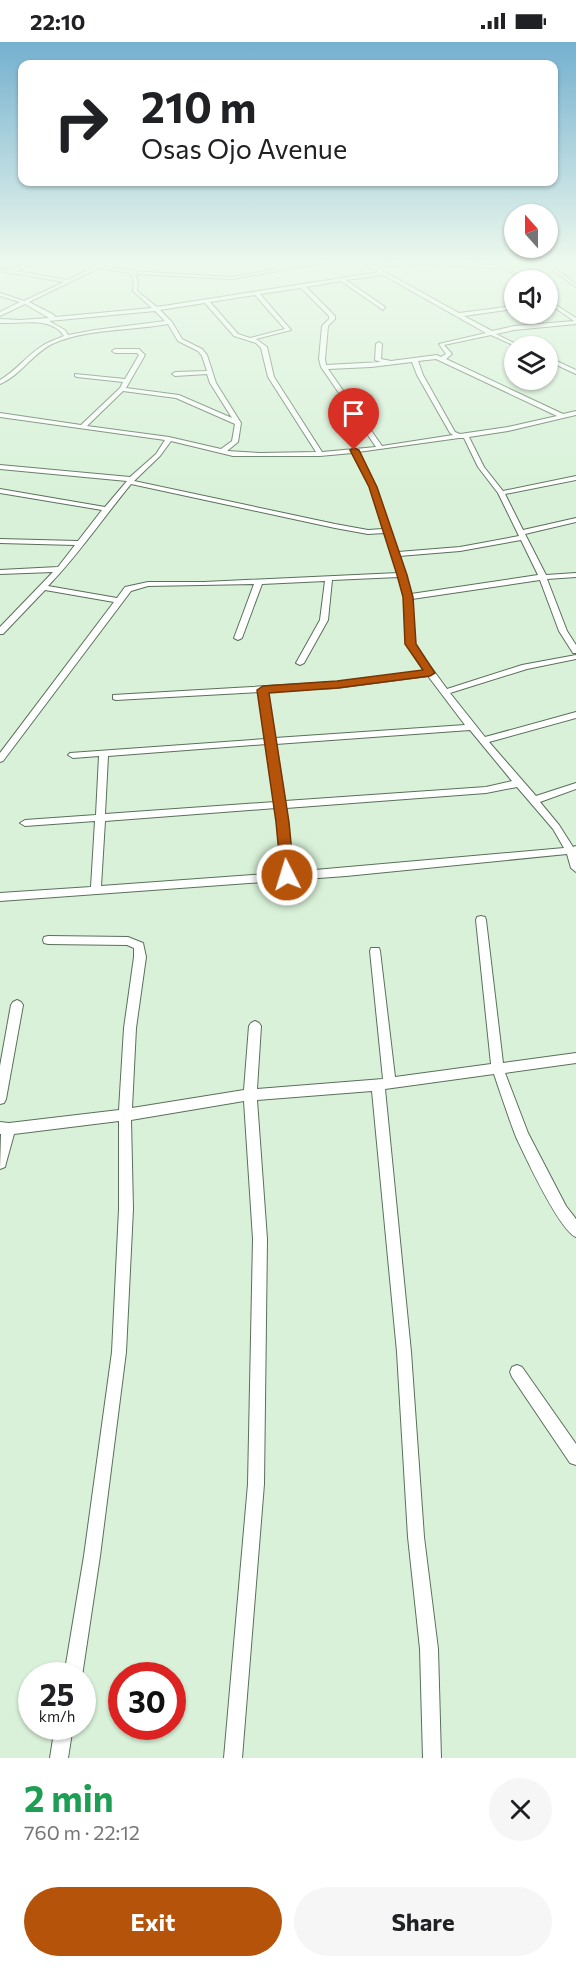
<!DOCTYPE html>
<meta charset="utf-8">
<style>
body{margin:0;font-family:Commissioner,sans-serif;background:#f6f6f6;color:#202124;height:100vh;display:flex;flex-direction:column;font-size:22px;white-space:nowrap}
*{box-sizing:border-box;margin:0}
p{font-size:20px;color:#757577}
.icon{flex:none;width:33px;height:33px;fill:none;stroke:currentColor;stroke-width:2;stroke-linecap:round;stroke-linejoin:round}
.map{position:relative;height:1716px;overflow:hidden}
.details{display:flex;flex-direction:column;background:#fff;flex:1}
.details>*{flex:none}
.guide{position:absolute;left:18px;top:18px;width:540px;height:126px;border-radius:12px;box-shadow:0 2px 4px #0004;background:#fff;color:#202124;overflow:hidden}
.needle{width:39px;rotate:339deg}
.fabs{position:absolute;left:504px;top:162px;display:grid;gap:12px}
.fabs a{display:grid;place-items:center;width:54px;height:54px;border-radius:50%;background:#fff;box-shadow:0 2px 4px #0004;font-size:30px}
.speed{position:absolute;left:18px;top:1620px;display:flex;gap:12px;font-size:30px;font-weight:700;text-align:center}
.speed>*{display:grid;place-content:center;width:78px;height:78px;border-radius:50%;background:#fff;box-shadow:0 2px 4px #0004;line-height:1}
.speed small{font-size:15px;font-weight:400}
.speed .limit{border:9px solid #d22;background:#fff;color:#111}
.pin{position:absolute;display:grid;place-items:center;width:51px;height:51px;color:#fff;margin:-62px -26px;border-radius:50% 50% 50% 0;rotate:-45deg;box-shadow:0 0 6px #0007}
.pin .icon{rotate:45deg}
.me{position:absolute;width:66px;margin:-33px;rotate:355deg;stroke-linejoin:round;filter:drop-shadow(0 0 4px #0008)}
.turn{display:flex;align-items:center;gap:21px;height:126px;padding:0 24px;font-size:27px}
.turn .icon{width:78px;height:78px;stroke-width:2.5}
.turn b{display:block;font-size:42px;line-height:51px}
.round{display:grid;place-items:center;flex:none;width:63px;height:63px;border-radius:32px;background:#f6f6f6}
.summary{display:flex;align-items:center;justify-content:space-between;height:102px;padding:0 24px}
h1{font-size:36px;font-weight:700;line-height:45px;color:#1e9e55}
.action{display:flex;gap:12px;margin-top:auto;padding:12px 24px}
.action a{flex:1;height:69px;border-radius:36px;background:#b45309;color:#fff;font-size:24px;font-weight:700;line-height:69px;text-align:center}
.action a+a{background:#f6f6f6;color:#202124}
.status{display:flex;justify-content:space-between;align-items:center;height:42px;padding:0 30px;background:#fff;direction:ltr}
.status svg{height:16px;fill:currentColor}
.map>svg:first-child{display:block}
.lines{fill:none;stroke-linecap:round;stroke-linejoin:round}
.minor-casing{stroke:#5a705b;stroke-width:2}
.minor{fill:#fff;fill-rule:evenodd}
.route{fill:#b45309;stroke:#753606;stroke-width:1.5}
</style>
<div class="status"><b>22:10</b><svg viewBox="0 0 49 12"><path d="M0 12V9h3v3zM5 12V6h3v6zM10 12V3h3v9zM15 12V0h3v12zM26 1h20v11H26zM47 4h2v5h-2z"/></svg></div>
<div class="map">
<svg width="576" height="1716" viewBox="0 0 576 1716">
<rect width="100%" height="100%" fill="#d8f1d8"/>
<g class="lines">
<defs>
<g id="minor">
<path d="M 34,218 L 39,218 L 17,229 L 68,238 L 94,225 L 54,218 L 64,218 L 132,229 L 232,235 L 330,218 L 340,218 L 232,237 L 135,232 L 138,239 L 137,249 L 157,265 L 379,230 L 358,218 L 363,218 L 372,223 L 422,220 L 499,223 L 498,222 L 500,221 L 527,238 L 523,238 L 504,226 L 422,222 L 376,225 L 459,271 L 514,264 L 514,267 L 464,274 L 492,289 L 514,284 L 574,279 L 548,261 L 548,258 L 576,276 L 576,282 L 514,288 L 496,292 L 520,304 L 515,304 L 491,293 L 444,303 L 452,312 L 446,317 L 563,372 L 576,369 L 576,373 L 508,389 L 469,395 L 484,425 L 503,449 L 576,434 L 576,438 L 505,452 L 523,488 L 576,476 L 576,480 L 525,492 L 546,533 L 576,531 L 576,535 L 547,537 L 567,589 L 576,603 L 576,611 L 573,611 L 559,589 L 540,538 L 412,557 L 414,602 L 447,647 L 522,623 L 576,613 L 576,617 L 527,627 L 450,651 L 485,695 L 576,670 L 576,676 L 489,700 L 536,754 L 576,741 L 576,747 L 540,760 L 559,783 L 573,805 L 576,804 L 576,830 L 571,826 L 567,812 L 346,834 L 0,859 L 0,851 L 91,845 L 95,779 L 25,784 L 20,781 L 25,778 L 96,773 L 99,714 L 73,716 L 68,713 L 70,711 L 266,697 L 259,650 L 116,658 L 113,657 L 113,653 L 337,640 L 424,629 L 406,602 L 404,555 L 399,535 L 332,538 L 328,578 L 304,621 L 300,623 L 296,621 L 320,578 L 325,539 L 262,542 L 242,596 L 238,598 L 234,596 L 254,542 L 148,544 L 131,549 L 3,719 L 0,720 L 0,711 L 114,560 L 45,548 L 3,592 L 0,592 L 0,585 L 53,530 L 0,532 L 0,528 L 58,525 L 75,503 L 0,501 L 0,497 L 78,499 L 102,468 L 0,451 L 0,447 L 105,465 L 127,439 L 0,427 L 0,423 L 130,435 L 156,412 L 165,398 L 0,375 L 0,371 L 81,383 L 120,346 L 123,340 L 77,335 L 75,334 L 75,332 L 125,337 L 139,313 L 137,311 L 115,311 L 112,309 L 115,307 L 139,307 L 145,313 L 126,346 L 179,353 L 232,376 L 210,341 L 207,332 L 175,334 L 172,332 L 175,330 L 207,329 L 202,314 L 198,309 L 178,299 L 168,282 C 130,289 88,286 52,302 C 32,312 21,333 0,342 L 0,338 C 16,329 26,314 42,304 C 48,300 56,297 64,294 C 51,274 21,282 0,281 L 0,277 L 20,278 L 49,276 L 25,262 L 0,274 L 0,270 L 20,260 L 0,254 L 0,251 L 24,259 L 64,240 L 0,229 L 0,227 L 11,228 ZM 99,226 L 130,231 L 134,239 L 133,249 L 152,266 L 55,275 L 54,273 L 29,260 ZM 383,233 L 486,291 L 439,302 L 446,312 L 441,315 L 437,313 L 391,319 L 381,317 L 382,302 L 379,300 L 376,302 L 375,318 L 381,320 L 326,323 L 325,317 L 328,284 L 335,277 L 335,274 L 306,245 L 341,239 L 383,268 L 385,265 L 346,238 ZM 301,246 L 329,274 L 329,277 L 322,284 L 319,317 L 321,325 L 376,405 L 322,410 L 274,335 L 267,305 L 256,297 L 291,288 L 260,252 ZM 255,253 L 285,287 L 250,296 L 238,292 L 210,260 ZM 205,261 L 234,294 L 256,301 L 261,306 L 268,335 L 316,410 L 260,411 L 227,409 L 238,400 L 241,381 L 216,341 L 207,313 L 202,307 L 182,297 L 172,280 L 160,268 ZM 155,269 L 165,279 L 95,288 L 68,293 L 65,288 L 49,279 ZM 436,317 L 557,374 L 508,385 L 460,392 L 455,390 L 423,333 L 418,319 ZM 412,320 L 417,333 L 450,391 L 453,393 L 382,404 L 328,327 L 371,325 ZM 123,349 L 176,356 L 235,382 L 232,399 L 221,407 L 169,395 L 87,384 ZM 459,396 L 464,396 L 478,425 L 498,451 L 519,494 L 460,505 L 398,510 L 376,445 L 358,410 ZM 171,399 L 233,414 L 320,414 L 352,411 L 370,445 L 383,487 L 368,488 L 335,482 L 134,439 L 160,414 ZM 131,442 L 335,486 L 368,492 L 385,491 L 398,531 L 204,540 L 148,540 L 125,545 L 117,556 L 48,544 C 79,512 103,476 131,442 ZM 521,498 L 538,533 L 411,552 L 399,514 L 460,509 ZM 428,634 L 465,683 L 275,696 L 267,649 L 337,646 ZM 470,688 L 512,739 L 486,745 L 285,759 L 276,702 ZM 267,702 L 275,760 L 105,772 L 108,714 ZM 517,745 L 553,787 L 564,806 L 292,830 L 286,766 L 486,751 ZM 276,766 L 282,831 L 101,844 L 105,779 Z"/>
<path d="M 180,218 L 241,218 L 239,219 L 182,219 Z"/>
<path d="M 539,218 L 544,218 L 576,242 L 576,245 Z"/>
<path d="M 548,315 L 576,328 L 576,332 L 548,319 Z"/>
<path d="M 481,874 L 485,875 L 486,878 L 503,1021 L 576,1011 L 576,1021 L 505,1031 L 528,1091 L 566,1164 L 576,1177 L 576,1195 C 559,1188 525,1114 516,1095 C 508,1074 501,1053 494,1032 L 385,1047 L 411,1310 L 424,1495 L 438,1607 L 441,1716 L 423,1716 L 420,1607 L 408,1495 L 397,1310 L 372,1049 L 257,1058 L 267,1197 L 264,1442 L 242,1716 L 224,1716 L 248,1442 L 253,1197 L 244,1059 L 131,1078 L 133,1167 L 126,1310 L 100,1514 L 82,1634 L 64,1634 L 84,1514 L 112,1310 L 119,1167 L 119,1079 L 14,1092 L 6,1121 L 5,1125 L 0,1127 L 1,1092 L 0,1092 L 0,1080 L 9,1081 L 119,1068 L 124,986 L 134,915 L 134,906 L 127,903 L 48,902 L 44,901 L 43,898 L 44,895 L 48,894 L 128,895 L 143,901 L 146,915 L 136,986 L 132,1066 L 244,1048 L 249,984 L 251,981 L 255,979 L 259,981 L 261,984 L 257,1047 L 383,1037 L 370,909 L 371,906 L 379,906 L 380,909 L 395,1035 L 491,1022 L 476,878 L 477,875 Z"/>
<path d="M 17,958 L 21,960 L 23,963 L 6,1057 L 4,1061 L 0,1062 L 0,1024 L 11,963 L 13,960 Z"/>
<path d="M 517,1323 L 522,1325 L 576,1402 L 576,1423 L 570,1421 L 512,1335 L 510,1330 L 512,1325 Z"/>
<path d="M 55,1684 L 73,1684 L 68,1716 L 50,1716 Z"/>
</g>
</defs>
<use href="#minor" class="minor-casing"/>
<use href="#minor" class="minor"/>
</g>
<linearGradient id="sky" x2="0" y2="1"><stop stop-color="#74b0cf"/><stop offset="0.48" stop-color="#edf9ed"/><stop offset="1" stop-color="#edf9ed" stop-opacity="0"/></linearGradient>
<rect width="576" height="458" fill="url(#sky)"/>
<path class="route" d="M 354,406 L 359,408 L 377,445 L 407,533 L 413,555 L 416,602 L 435,631 L 430,634 L 337,646 L 269,651 L 289,780 L 294,833 L 287,838 L 281,833 L 276,780 L 257,648 L 263,644 L 337,639 L 423,628 L 405,602 L 403,555 L 397,533 L 369,445 L 350,408 Z"/>
</svg>
<div class="fabs">
<a><svg class="needle" viewBox="-14 -14 28 28"><path d="M0-13l5 13h-10z" fill="#e53935"/><path d="M0 13l5-13h-10z" fill="#757577"/></svg></a>
<a><svg class="icon" aria-label="sound" viewBox="0 0 24 24"><path d="M4 9h4l5-4v14l-5-4H4zM17 9q2 3 0 6"/></svg></a>
<a><svg class="icon" aria-label="layers" viewBox="0 0 24 24"><path d="M12 4l9 5-9 5-9-5zM3 14l9 5 9-5"/></svg></a>
</div>
<div class="speed"><div>25<small>km/h</small></div><div class="limit">30</div></div>
<div class="pin" style="left:354px;top:408px;background:#d93025"><svg class="icon" aria-label="arrive" viewBox="0 0 24 24"><path d="M6 21V4h12l-3 4 3 4H6"/></svg></div>
<svg class="me" style="left:287px;top:833px" viewBox="-20 -20 40 40"><circle r="17" fill="#b45309" stroke="#fff" stroke-width="3"/><path d="M0-11L8 9 0 5-8 9z" fill="#fff"/></svg>
<div class="guide">
<div class="turn"><svg class="icon" aria-label="right" viewBox="0 0 24 24"><path d="M7 20v-9h11M14 6l5 5-5 5"/></svg><div><b>210 m</b>Osas Ojo Avenue</div></div>
</div>
</div>
<section class="details">
<div class="summary"><div><h1>2 min</h1><p>760 m · 22:12</p></div><a class="round"><svg class="icon" aria-label="close" viewBox="0 0 24 24"><path d="M6 6l12 12M18 6L6 18"/></svg></a></div>
<div class="action"><a>Exit</a><a>Share</a></div>
</section>
